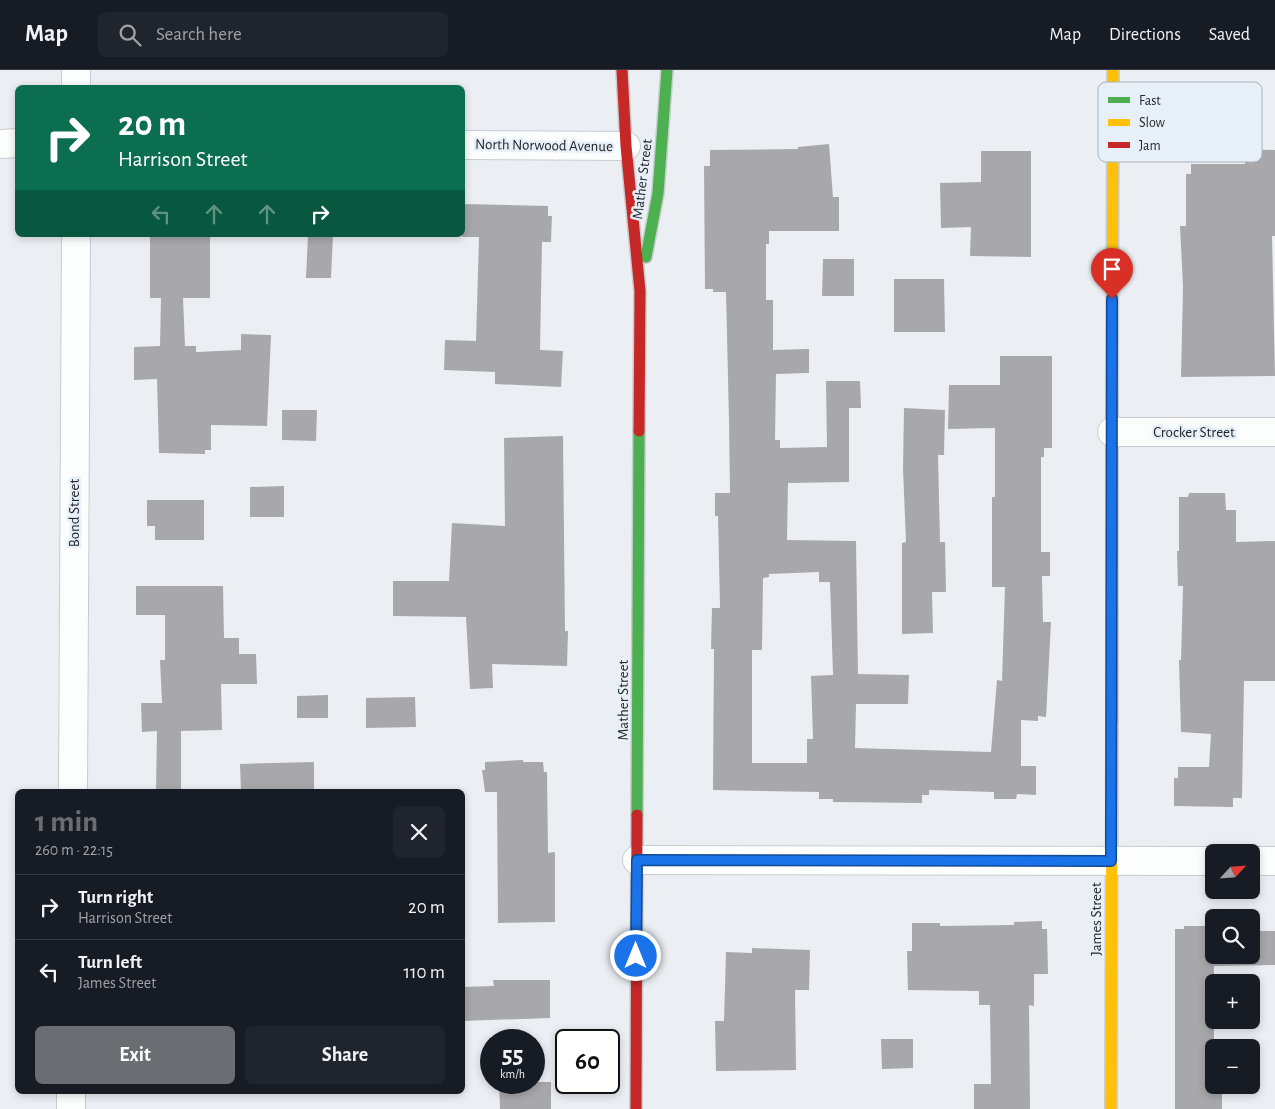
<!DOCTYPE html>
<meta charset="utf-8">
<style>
body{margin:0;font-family:"Alegreya Sans",sans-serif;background:#20242c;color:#f1f3f6;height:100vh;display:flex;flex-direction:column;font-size:19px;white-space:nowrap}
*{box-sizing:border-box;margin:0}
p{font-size:16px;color:#9ea1a6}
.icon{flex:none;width:28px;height:28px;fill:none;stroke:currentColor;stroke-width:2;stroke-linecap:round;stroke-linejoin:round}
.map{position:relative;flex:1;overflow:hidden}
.details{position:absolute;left:15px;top:719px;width:450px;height:305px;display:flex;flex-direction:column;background:#171b24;border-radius:8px;box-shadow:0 2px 8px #0003}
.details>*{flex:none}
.guide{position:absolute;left:15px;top:15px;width:450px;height:152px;border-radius:8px;box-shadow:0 2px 8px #0003;background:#0b6e4f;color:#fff;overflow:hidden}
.needle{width:32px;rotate:64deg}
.controls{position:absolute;left:1205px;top:774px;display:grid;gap:10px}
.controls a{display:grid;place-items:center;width:55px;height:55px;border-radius:8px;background:#171b24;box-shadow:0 2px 8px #0003;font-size:25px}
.speed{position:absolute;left:480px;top:959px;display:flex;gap:10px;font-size:25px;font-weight:700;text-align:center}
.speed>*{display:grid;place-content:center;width:65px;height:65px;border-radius:50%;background:#171b24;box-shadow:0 2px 8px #0003;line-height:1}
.speed small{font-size:12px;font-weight:400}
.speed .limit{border:2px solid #111;border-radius:8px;background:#fff;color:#111}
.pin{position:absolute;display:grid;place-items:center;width:42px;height:42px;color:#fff;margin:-51px -21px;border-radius:50% 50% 50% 0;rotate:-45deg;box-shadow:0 0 5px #0007}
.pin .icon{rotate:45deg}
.me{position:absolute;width:55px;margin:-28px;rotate:0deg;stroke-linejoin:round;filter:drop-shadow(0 0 4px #0008)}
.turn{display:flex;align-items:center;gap:18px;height:105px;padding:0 20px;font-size:22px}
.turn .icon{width:65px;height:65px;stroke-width:2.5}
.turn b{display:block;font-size:35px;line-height:42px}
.lanes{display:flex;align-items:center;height:48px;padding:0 20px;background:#0003;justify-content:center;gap:25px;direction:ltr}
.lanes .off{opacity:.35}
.round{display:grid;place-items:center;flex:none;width:52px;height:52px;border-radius:8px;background:#20242c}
.summary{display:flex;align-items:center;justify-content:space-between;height:85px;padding:0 20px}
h1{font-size:30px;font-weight:700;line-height:38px;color:#6a6d71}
.button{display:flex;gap:10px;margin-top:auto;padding:10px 20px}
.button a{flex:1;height:58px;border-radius:8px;background:#6a6d71;color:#fff;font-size:20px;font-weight:700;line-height:58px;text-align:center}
.button a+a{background:#20242c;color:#f1f3f6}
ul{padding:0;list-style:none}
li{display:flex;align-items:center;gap:15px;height:65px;padding:0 20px;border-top:1px solid #363941}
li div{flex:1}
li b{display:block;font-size:19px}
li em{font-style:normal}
header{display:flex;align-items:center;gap:30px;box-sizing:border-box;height:70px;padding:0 25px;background:#171b24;border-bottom:1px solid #363941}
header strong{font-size:24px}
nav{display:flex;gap:28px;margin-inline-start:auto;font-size:18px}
.search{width:350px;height:45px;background:#20242c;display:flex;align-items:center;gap:12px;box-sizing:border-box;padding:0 18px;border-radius:8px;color:#9ea1a6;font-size:19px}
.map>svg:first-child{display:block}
.building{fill:#a8a8ab;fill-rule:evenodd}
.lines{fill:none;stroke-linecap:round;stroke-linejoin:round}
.street-casing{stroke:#c9ccd0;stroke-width:30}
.fast-casing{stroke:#c9ccd0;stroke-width:14}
.slow-casing{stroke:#c9ccd0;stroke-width:14}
.jam-casing{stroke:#c9ccd0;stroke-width:14}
.street{stroke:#fcfdfd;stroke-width:28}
.fast{stroke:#4caf50;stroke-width:11}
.slow{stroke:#ffc107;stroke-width:11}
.jam{stroke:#c62828;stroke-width:11}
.route-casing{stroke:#114b97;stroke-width:12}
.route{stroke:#1a73e8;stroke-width:9}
.labels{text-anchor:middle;stroke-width:5;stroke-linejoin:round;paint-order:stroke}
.street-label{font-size:15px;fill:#24272a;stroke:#e7eff8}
.key{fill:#e7eff8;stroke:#acb3ba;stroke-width:1}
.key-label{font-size:14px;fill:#24272a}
</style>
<header>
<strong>Map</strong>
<div class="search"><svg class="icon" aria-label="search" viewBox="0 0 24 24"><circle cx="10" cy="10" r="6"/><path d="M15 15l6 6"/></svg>Search here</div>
<nav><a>Map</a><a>Directions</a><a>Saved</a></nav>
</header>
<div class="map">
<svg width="1275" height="1039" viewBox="0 0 1275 1039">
<rect width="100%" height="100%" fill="#ebeff4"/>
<g class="building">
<path d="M 829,74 L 833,127 L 839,127 L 839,161 L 769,161 L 769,174 L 766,174 L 766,230 L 773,230 L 773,280 L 809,279 L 809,303 L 776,304 L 775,370 L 780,370 L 780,378 L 827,377 L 826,311 L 860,311 L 861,338 L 849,338 L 849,412 L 788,413 L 787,470 L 856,471 L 858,604 L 909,605 L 908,634 L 856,634 L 855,678 L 991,682 L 997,610 L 1002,611 L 1005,517 L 992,517 L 992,427 L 995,427 L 995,358 L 948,359 L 949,315 L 1000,315 L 1000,286 L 1052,286 L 1052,378 L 1044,378 L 1044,387 L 1041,387 L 1041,482 L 1050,482 L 1050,506 L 1042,506 L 1043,552 L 1051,552 L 1046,647 L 1038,646 L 1038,651 L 1021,650 L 1021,696 L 1036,696 L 1036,725 L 1017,724 L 1016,729 L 994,729 L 994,722 L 929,720 L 929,725 L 922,725 L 922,733 L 833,732 L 833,729 L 819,729 L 819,722 L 713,720 L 714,579 L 711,579 L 712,538 L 720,538 L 718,446 L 715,446 L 715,423 L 730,423 L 729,350 L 726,222 L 713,222 L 713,219 L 705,219 L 704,96 L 710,96 L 710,80 L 798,79 L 798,77 ZM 819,502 L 819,512 L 830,512 L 833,605 L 811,606 L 813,669 L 807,669 L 807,693 L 752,693 L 752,580 L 762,580 L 763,508 L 769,507 L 769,504 Z"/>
<path d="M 1245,79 L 1275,80 L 1275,166 L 1272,166 L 1275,306 L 1181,307 L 1183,217 L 1180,156 L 1186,156 L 1186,104 L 1191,104 L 1191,94 L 1245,94 Z"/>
<path d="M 981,81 L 1031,81 L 1031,187 L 970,186 L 971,157 L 941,158 L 940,113 L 981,112 Z"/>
<path d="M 462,134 L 548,136 L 548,146 L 552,146 L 551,172 L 542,172 L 540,280 L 563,281 L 561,317 L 495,314 L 495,302 L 444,300 L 445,270 L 476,271 L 479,167 L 462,167 Z"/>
<path d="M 150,165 L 210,165 L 210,228 L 183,228 L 185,276 L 196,276 L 196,282 L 241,280 L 241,264 L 271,265 L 267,356 L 211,355 L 211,380 L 205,380 L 205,384 L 159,383 L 157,309 L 134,310 L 134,277 L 160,276 L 161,228 L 150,228 Z"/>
<path d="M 308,165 L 333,165 L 331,208 L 306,208 Z"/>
<path d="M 823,189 L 854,189 L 854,226 L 822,226 Z"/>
<path d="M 894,209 L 944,209 L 945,262 L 894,262 Z"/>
<path d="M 904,338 L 945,340 L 944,385 L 938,385 L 940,472 L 945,472 L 946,522 L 932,522 L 933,563 L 902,564 L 902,473 L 906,472 L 903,398 Z"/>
<path d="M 282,340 L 317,340 L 316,371 L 282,370 Z"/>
<path d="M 563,366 L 565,561 L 568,561 L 567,596 L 492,594 L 493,618 L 470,619 L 466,547 L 393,546 L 393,511 L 449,511 L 452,453 L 505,456 L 504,368 Z"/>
<path d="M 284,416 L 284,447 L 250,447 L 250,417 Z"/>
<path d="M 1189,423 L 1225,423 L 1226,440 L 1236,440 L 1236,472 L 1275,471 L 1275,611 L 1244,611 L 1242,728 L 1233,728 L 1233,737 L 1174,736 L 1174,708 L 1178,708 L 1178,697 L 1209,697 L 1211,664 L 1181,662 L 1179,590 L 1181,590 L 1183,516 L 1178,516 L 1177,481 L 1179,481 L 1179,427 L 1188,427 Z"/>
<path d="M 147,430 L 204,430 L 204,470 L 155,470 L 155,456 L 147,456 Z"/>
<path d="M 136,516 L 223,516 L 224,568 L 239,568 L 239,584 L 256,584 L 257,614 L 221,614 L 222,660 L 181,661 L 181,721 L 156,721 L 157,661 L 142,662 L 141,633 L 162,633 L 160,590 L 165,590 L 165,545 L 136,545 Z"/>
<path d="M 328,625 L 328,648 L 297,648 L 297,626 Z"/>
<path d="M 415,627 L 416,657 L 366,658 L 366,628 Z"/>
<path d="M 523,690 L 523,692 L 543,692 L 544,702 L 547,702 L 548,783 L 555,782 L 555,852 L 498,853 L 497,722 L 485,722 L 482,700 L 485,700 L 485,692 Z"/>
<path d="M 314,692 L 314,721 L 241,721 L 240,694 Z"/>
<path d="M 1042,851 L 1042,859 L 1047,859 L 1048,904 L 1034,904 L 1034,936 L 1029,935 L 1030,1039 L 974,1039 L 974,1014 L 991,1014 L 990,935 L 979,935 L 979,921 L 908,920 L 907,881 L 912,881 L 912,853 L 940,853 L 940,856 L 1014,855 L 1014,852 Z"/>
<path d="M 1184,856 L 1214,856 L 1214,885 L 1251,885 L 1251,861 L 1275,861 L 1275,895 L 1214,896 L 1214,1015 L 1222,1015 L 1222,1039 L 1175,1039 L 1175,859 L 1184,859 Z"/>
<path d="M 752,878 L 810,880 L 809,920 L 795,920 L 796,1000 L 716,1001 L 715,951 L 724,951 L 726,882 L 752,883 Z"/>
<path d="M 493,910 L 550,910 L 550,948 L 462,951 L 462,917 L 494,916 Z"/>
<path d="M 881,969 L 913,969 L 913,998 L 882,999 Z"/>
<path d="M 499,1012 L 551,1012 L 551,1039 L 500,1039 Z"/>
</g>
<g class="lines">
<defs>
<g id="street">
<path d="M 76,0 L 76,18"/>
<path d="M 0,74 L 18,73"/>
<path d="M 462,75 L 626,76"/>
<path d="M 1112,362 L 1275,362"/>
<path d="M 73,721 L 76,165"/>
<path d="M 637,790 L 1214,791"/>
<path d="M 1251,791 L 1275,791"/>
<path d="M 71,1039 L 71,1021"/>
</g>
<g id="fast">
<path d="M 646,187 L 658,123 L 667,0"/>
<path d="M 1112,653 L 1112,330"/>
<path d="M 637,745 L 639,361"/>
</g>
<g id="slow">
<path d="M 1112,330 L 1113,0"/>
<path d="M 1111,1039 L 1112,653"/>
</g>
<g id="jam">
<path d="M 622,0 L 626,76 L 640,221 L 639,361"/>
<path d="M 636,1039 L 637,745"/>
</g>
</defs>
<use href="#street" class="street-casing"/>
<use href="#fast" class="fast-casing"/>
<use href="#slow" class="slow-casing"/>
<use href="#jam" class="jam-casing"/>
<use href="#street" class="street"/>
<use href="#fast" class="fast"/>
<use href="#slow" class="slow"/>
<use href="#jam" class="jam"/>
</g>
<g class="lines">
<defs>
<path id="route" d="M 636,886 L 637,790 L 1111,791 L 1112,229"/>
</defs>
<use href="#route" class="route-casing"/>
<use href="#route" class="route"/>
</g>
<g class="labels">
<g class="street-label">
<text transform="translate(544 75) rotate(1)" y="5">North Norwood Avenue</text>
<text transform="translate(642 109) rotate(-83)" y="5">Mather Street</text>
<text x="1194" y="367">Crocker Street</text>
<text transform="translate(74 443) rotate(-90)" y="5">Bond Street</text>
<text transform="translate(623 630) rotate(-90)" y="5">Mather Street</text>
<text transform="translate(1096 849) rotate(-90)" y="5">James Street</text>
</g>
</g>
<rect x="1098" y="12" width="164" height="80" rx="8" class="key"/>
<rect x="1108" y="27" width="22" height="6" fill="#4caf50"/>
<rect x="1108" y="49" width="22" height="7" fill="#ffc107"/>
<rect x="1108" y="72" width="22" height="6" fill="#c62828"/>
<g class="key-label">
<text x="1139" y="35">Fast</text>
<text x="1139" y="57">Slow</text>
<text x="1139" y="80">Jam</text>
</g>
</svg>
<div class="controls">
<a><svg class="needle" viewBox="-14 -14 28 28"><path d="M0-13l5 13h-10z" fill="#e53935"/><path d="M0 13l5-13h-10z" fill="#9ea1a6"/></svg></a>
<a><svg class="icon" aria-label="search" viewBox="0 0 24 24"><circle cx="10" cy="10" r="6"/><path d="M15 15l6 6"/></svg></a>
<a>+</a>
<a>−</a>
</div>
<div class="speed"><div>55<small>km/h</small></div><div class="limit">60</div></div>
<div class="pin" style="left:1112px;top:229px;background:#d93025"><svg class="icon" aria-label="arrive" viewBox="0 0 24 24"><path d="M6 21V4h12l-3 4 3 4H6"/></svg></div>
<svg class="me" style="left:636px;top:886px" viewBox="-20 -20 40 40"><circle r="17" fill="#1a73e8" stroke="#fff" stroke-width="3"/><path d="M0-11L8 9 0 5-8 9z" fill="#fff"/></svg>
<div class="guide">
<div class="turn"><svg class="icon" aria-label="right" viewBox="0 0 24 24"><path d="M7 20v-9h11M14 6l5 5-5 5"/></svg><div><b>20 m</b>Harrison Street</div></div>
<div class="lanes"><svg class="icon off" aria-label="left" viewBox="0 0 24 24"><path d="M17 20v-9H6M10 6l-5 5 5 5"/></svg><svg class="icon off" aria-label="ahead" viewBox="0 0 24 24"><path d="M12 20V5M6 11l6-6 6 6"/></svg><svg class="icon off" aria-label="ahead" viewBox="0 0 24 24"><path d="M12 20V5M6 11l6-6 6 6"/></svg><svg class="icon" aria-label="right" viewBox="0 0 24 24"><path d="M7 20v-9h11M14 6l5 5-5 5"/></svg></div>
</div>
<section class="details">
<div class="summary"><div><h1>1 min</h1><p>260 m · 22:15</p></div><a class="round"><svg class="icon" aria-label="close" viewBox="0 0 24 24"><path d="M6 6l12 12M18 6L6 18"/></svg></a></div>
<ul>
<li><svg class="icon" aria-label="right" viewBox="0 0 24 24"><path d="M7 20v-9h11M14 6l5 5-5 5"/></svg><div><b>Turn right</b><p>Harrison Street</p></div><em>20 m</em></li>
<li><svg class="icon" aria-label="left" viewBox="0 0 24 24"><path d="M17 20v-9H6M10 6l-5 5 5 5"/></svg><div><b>Turn left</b><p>James Street</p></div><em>110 m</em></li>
</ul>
<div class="button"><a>Exit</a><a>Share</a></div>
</section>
</div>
